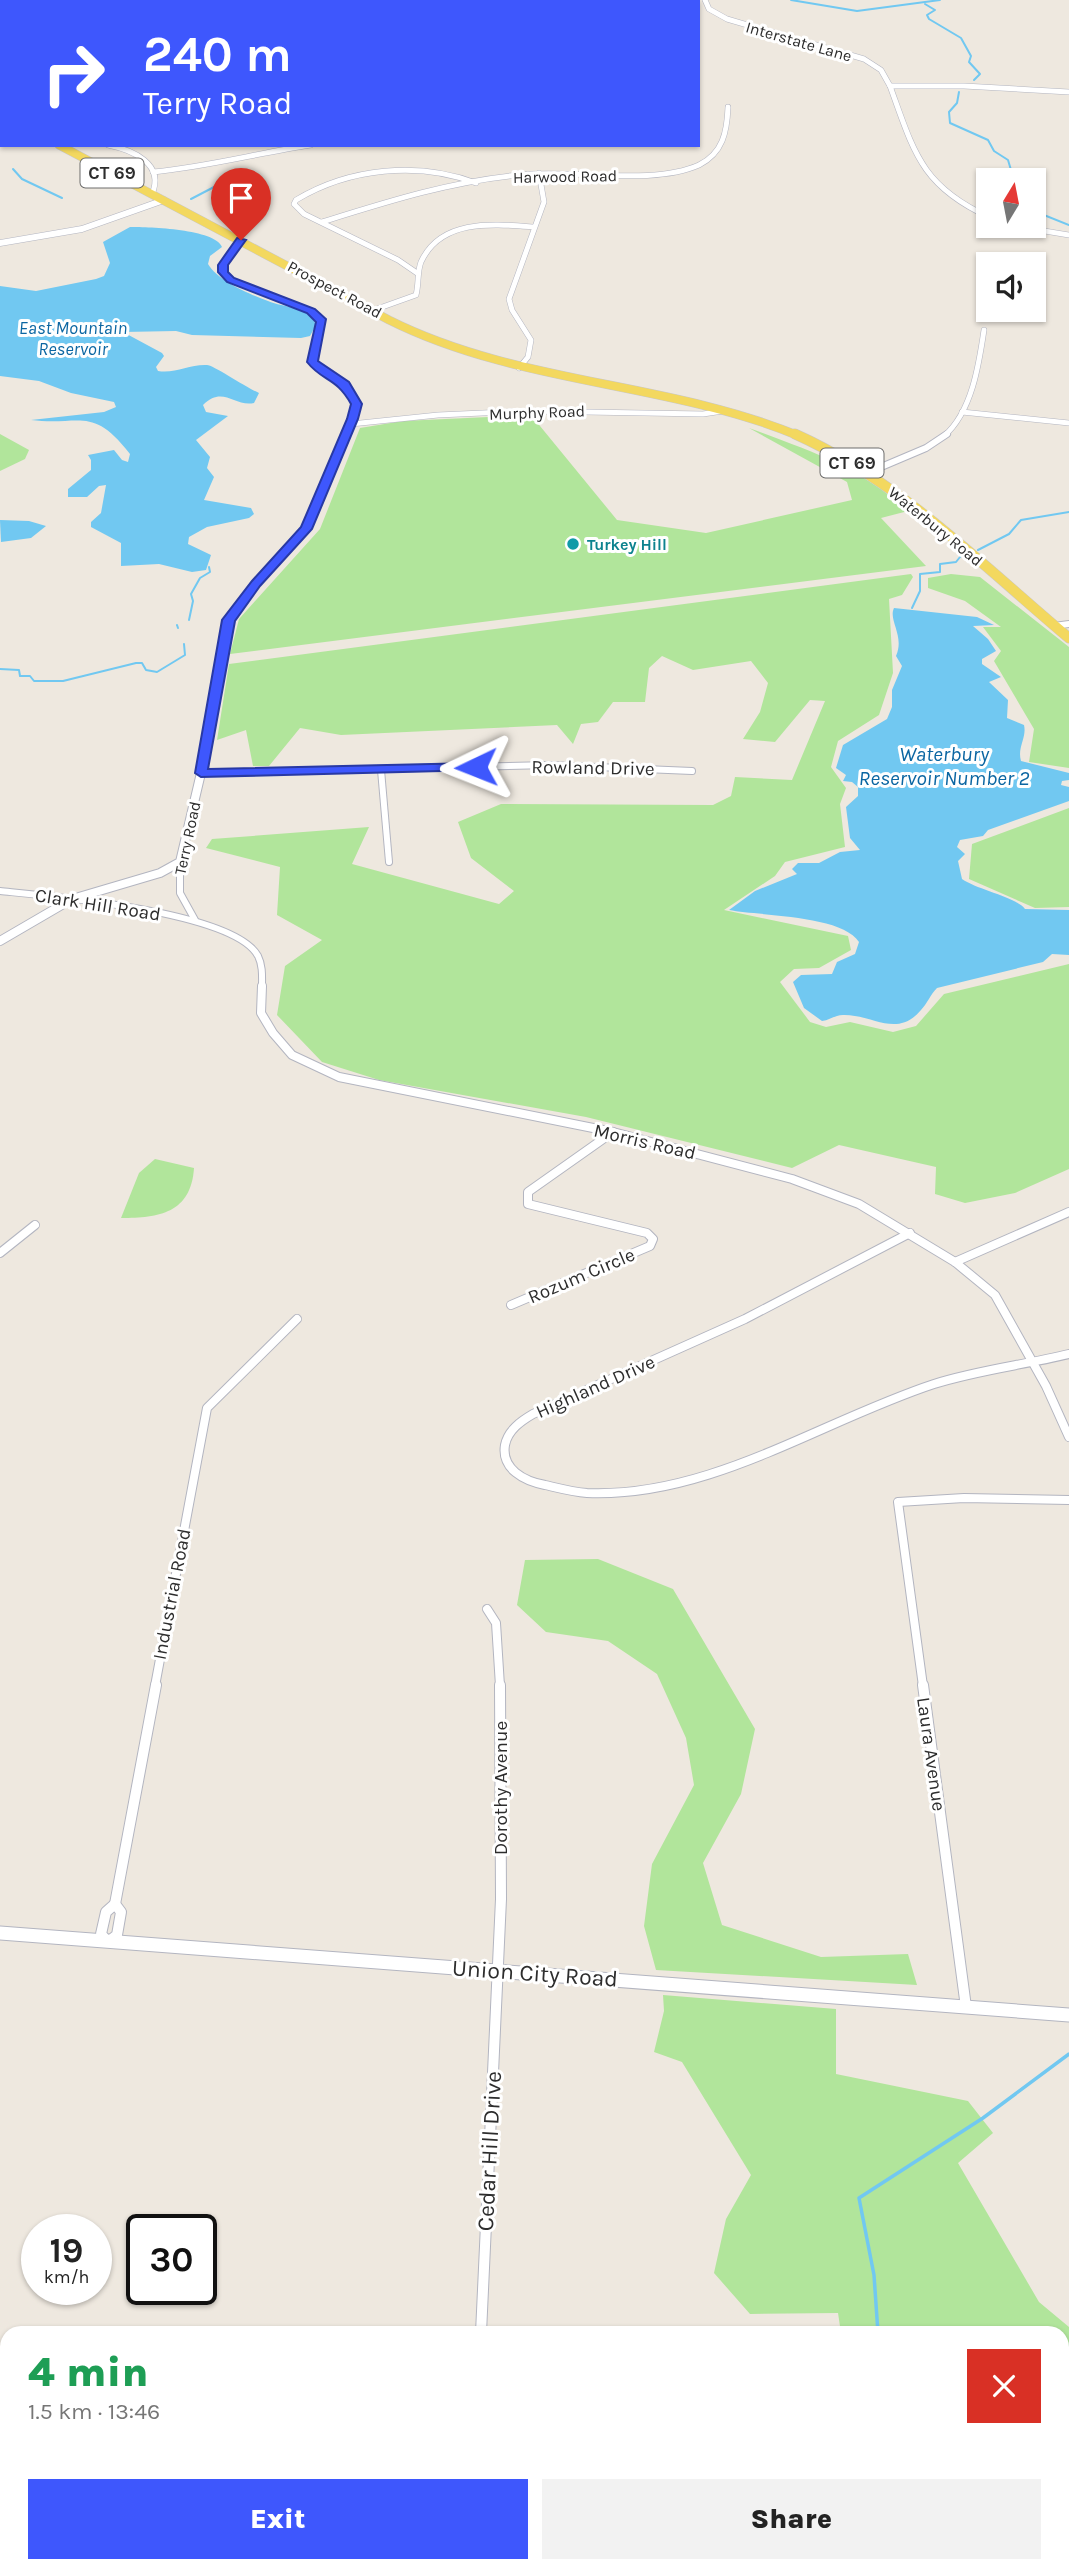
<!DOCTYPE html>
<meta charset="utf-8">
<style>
body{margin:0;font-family:Karla,sans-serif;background:#f2f2f2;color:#222;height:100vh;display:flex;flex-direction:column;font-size:26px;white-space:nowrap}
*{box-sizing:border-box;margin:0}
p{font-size:23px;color:#767676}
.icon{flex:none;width:38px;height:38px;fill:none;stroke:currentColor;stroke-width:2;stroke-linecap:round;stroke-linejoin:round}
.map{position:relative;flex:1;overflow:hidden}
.sheet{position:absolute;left:0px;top:2326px;width:1069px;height:247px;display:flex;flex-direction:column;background:#fff;border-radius:21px 21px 0 0;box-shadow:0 2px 5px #0004}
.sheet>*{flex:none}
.banner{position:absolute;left:0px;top:0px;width:700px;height:147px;box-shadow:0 2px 5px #0004;background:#3e57fd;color:#fff;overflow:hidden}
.needle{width:46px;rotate:10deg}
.controls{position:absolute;left:976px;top:168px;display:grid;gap:14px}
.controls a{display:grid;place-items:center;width:70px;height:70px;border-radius:0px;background:#fff;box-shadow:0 2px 5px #0004;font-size:35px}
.speed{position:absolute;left:21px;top:2214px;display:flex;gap:14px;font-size:35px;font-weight:700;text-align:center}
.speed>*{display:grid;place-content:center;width:91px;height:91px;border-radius:50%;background:#fff;box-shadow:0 2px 5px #0004;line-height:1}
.speed small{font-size:18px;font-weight:400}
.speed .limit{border:4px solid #111;border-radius:10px;background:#fff;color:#111}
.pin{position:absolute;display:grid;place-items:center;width:60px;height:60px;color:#fff;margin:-72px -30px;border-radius:50% 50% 50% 0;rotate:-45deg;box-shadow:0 0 7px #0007}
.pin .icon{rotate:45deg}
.me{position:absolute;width:77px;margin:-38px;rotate:268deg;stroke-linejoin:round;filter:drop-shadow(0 0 5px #0008)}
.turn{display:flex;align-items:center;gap:24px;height:147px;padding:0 28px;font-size:32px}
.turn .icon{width:91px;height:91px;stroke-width:2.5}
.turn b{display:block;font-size:49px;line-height:60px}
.round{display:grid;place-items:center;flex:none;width:74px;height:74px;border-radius:0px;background:#f2f2f2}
.summary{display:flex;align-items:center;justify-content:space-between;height:119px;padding:0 28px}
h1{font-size:42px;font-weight:800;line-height:52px;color:#1e9e55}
.primary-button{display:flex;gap:14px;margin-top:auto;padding:14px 28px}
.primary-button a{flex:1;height:80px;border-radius:0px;background:#3e57fd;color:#fff;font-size:28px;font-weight:800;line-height:80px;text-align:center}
.primary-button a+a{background:#f2f2f2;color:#222}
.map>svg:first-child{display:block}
.green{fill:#b1e59b}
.water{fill:#71c8f1}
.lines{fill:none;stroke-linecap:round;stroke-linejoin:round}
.stream-far1{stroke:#71c8f1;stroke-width:2}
.stream{stroke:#71c8f1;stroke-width:3.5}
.minor-far3-casing{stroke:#b3b5c0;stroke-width:6}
.minor-far2-casing{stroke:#b3b5c0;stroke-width:8}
.minor-far1-casing{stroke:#b3b5c0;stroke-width:10}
.minor-casing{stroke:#b3b5c0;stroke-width:12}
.tertiary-far1-casing{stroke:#b3b5c0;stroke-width:7}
.tertiary-casing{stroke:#b3b5c0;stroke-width:10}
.secondary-casing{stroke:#b3b5c0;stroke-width:15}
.primary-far1-casing{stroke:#c8c8c8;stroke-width:9}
.primary-casing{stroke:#c8c8c8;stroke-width:11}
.minor-far3{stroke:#fff;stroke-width:5}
.minor-far2{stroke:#fff;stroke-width:6}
.minor-far1{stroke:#fff;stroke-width:8}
.minor{stroke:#fff;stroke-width:10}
.tertiary-far1{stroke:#fff;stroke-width:6}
.tertiary{stroke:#fff;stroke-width:8}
.secondary{stroke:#fff;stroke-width:13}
.primary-far1{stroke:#f3d85f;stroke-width:8}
.primary{stroke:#f3d85f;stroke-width:10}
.route{fill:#3e57fd;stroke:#2839a4;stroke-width:2}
.culture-dot{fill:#0f9aa8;stroke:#fff;stroke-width:2.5}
.labels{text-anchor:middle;stroke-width:6;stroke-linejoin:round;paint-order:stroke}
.far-street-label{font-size:16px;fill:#2d2d2d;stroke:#fff}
.far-culture-label{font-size:16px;font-weight:bold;fill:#0d838f;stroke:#fff;text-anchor:start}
.shield{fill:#fff;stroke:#6c6c6c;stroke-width:2}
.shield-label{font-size:18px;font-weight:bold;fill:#2d2d2d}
.far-water-label{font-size:18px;font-style:italic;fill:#0b66a2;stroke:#fff}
.street-label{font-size:19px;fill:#2d2d2d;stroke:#fff}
.water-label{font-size:21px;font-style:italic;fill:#0b66a2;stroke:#fff}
.near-street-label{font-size:23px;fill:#2d2d2d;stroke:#fff}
</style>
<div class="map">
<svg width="1069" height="2571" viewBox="0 0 1069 2571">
<rect width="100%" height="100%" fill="#eee8df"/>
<g class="green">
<path d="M 531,415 L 617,520 L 706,533 L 852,500 L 847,482 L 749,428 C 810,451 858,466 908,511 L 881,518 L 926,566 L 230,654 L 239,619 L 320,529 L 360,428 L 403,421 Z"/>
<path d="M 0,434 L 29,450 L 25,459 L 0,471 Z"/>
<path d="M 911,574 L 913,577 L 902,595 L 889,599 L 893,673 L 879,715 L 838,741 L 831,767 L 846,788 L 840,804 L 845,847 L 785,862 L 775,876 L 724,910 L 848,936 L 851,950 L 819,968 L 794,969 L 780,982 L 810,1022 L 826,1027 L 850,1022 L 893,1032 L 916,1026 L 944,994 L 1069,964 L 1069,1169 L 1015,1193 L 965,1203 L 935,1194 L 936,1167 L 839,1145 L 792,1168 L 586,1117 L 379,1080 L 322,1062 L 277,1015 L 285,966 L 322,940 L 277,915 L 280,867 L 206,848 L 212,839 L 369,827 L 352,864 L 499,904 L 514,891 L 471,858 L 458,822 L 501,804 L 713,805 L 731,796 L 735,777 L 792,780 L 825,701 L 810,700 L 775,742 L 743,739 L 760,712 L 768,683 L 751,661 L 693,670 L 662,656 L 649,668 L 645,702 L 613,702 L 598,722 L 581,724 L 573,744 L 557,725 L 341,735 L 300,728 L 269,766 L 253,766 L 246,730 L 217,740 L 229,664 Z"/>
<path d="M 951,574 L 980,577 L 1069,647 L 1069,768 L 1029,762 L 1034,729 L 994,661 L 1001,651 L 983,627 L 1001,627 L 965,601 L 928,588 L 928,578 Z"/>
<path d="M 1069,808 L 1069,907 L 1035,908 L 969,879 L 972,844 Z"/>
<path d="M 155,1159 L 194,1168 C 191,1213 159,1218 121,1218 L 139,1173 Z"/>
<path d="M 598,1559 L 673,1589 L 755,1729 L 741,1794 L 703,1863 L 722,1925 L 821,1957 L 908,1954 L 917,1985 L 656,1970 L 644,1926 L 652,1864 L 694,1785 L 686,1738 L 657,1674 L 608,1641 L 546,1632 L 517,1605 L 525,1560 Z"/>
<path d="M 663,1995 L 836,2009 L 836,2074 L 968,2101 L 993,2133 L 958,2163 L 1039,2302 L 1069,2327 L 1069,2536 L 1062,2539 L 1062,2333 L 841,2333 L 838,2313 L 750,2314 L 714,2273 L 726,2219 L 751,2175 L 682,2062 L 654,2052 L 664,2011 Z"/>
<path d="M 828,2566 L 1006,2566 L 996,2571 L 825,2571 Z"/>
</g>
<g class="water">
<path d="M 130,227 C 150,227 215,229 222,247 L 210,256 L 208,264 C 218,281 249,294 268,301 C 284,308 309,306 316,325 L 310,336 L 301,338 L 192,335 L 176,331 L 123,332 L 162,353 L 164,356 L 156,367 L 158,371 C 175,374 190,364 207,365 C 213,365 247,388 259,393 L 254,403 C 234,407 223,385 203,405 L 206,412 L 228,416 L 196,440 L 210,457 L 207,468 L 214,477 L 204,500 L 251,508 L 254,514 L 249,518 L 207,527 L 189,537 L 188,544 L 211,555 L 206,570 L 192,572 L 159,564 L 121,566 L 121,543 L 91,527 L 91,522 L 101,513 L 106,485 L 99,486 L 87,497 L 68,497 L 68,489 L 91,470 L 91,460 L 88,455 L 114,450 L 122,460 L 128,462 L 130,454 C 92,405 81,426 31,420 L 104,412 L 116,407 L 114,402 L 71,393 L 39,381 L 0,376 L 0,286 L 36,291 L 96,279 L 104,276 L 110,263 L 103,242 Z"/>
<path d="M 0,520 L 29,521 L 46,526 L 31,538 L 1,542 Z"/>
<path d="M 894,608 L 977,617 L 994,625 L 973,626 L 988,639 L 996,651 L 982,659 L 982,664 L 1001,677 L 989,682 L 1008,700 L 1007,718 L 1024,725 C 1027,738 1017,747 1021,761 L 1069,773 L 1069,780 L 1062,781 L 1061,785 L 1069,787 L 1069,801 L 988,830 L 983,836 L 960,840 L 957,847 L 965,854 L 958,861 L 962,879 C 978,890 1016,897 1025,909 L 1069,910 L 1069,955 L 1052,954 L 1043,962 L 937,988 C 930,995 927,1004 921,1010 C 897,1039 872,1014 843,1015 C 835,1015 830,1020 822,1021 L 804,1008 L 793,982 L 801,975 L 832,974 L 837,962 L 855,954 L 859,942 C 842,915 761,916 729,910 L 755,891 L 797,874 L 792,869 L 798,863 L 819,863 L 840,852 L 860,850 L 850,838 L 846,807 L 858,796 L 858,787 L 852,782 L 843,781 L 846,775 L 836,768 L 843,745 L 887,719 L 892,707 L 892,690 L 902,666 L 896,656 C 905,636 888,620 894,608 Z"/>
</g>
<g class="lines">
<g class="stream-far1">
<path d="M 791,0 L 857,11 L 940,0"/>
<path d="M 925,4 L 935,10 L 927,15 L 929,19 L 961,38 L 971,56 L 969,62 L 980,74 L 974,80"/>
<path d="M 959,92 L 957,103 L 949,112 L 950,123 L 988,140 L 994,151 L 1008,160 L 1014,180"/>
<path d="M 13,169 L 22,179 L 62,198"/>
<path d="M 191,199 L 239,174"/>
<path d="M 1034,211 L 1069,225"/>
<path d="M 978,550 L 1009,534 L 1021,520 L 1069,512"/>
<path d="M 912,608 L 920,591 L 920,574 L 940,572 L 940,564 L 956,562 L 960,557"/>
<path d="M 189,620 L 193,601 L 191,594 L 200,578 L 210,572 L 209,567"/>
<path d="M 177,625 L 178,628"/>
<path d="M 0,669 L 19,670 L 20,676 L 30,676 L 34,681 L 63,681 L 136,663 L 142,663 L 146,670 L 157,672 L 185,655 L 184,644"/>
</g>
<g class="stream">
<path d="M 878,2333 L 874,2275 L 859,2198 L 983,2118 L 1069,2054"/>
<path d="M 903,2566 L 903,2571"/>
</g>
<defs>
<g id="minor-far3">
<path d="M 705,0 L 709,9 L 727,19 L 864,59 L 881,70 L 890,86"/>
<path d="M 108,145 C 133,150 165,164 152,194"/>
<path d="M 153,172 C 206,167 258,153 311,145"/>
<path d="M 989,217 C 921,186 914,152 890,86 L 964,86 L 1069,92"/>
<path d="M 322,222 C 386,202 452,181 519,175 C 572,169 652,186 699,165 C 723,153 727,132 728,107"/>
<path d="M 1014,226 L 1069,235"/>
<path d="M 417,273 L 398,260 L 304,214 L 294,204 L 296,200 C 349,168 418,161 476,183"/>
<path d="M 374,310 L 416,295 C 419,284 417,272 421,262 C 441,218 494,224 534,227"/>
<path d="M 519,368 L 528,357 L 531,340 L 512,310 L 509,299 L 544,202 L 539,173"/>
<path d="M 962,412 L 1069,423"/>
<path d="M 351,424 L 438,415 L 527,411 L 703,414 L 723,411"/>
<path d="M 944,436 C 972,412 979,364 984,330"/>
</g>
<g id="minor-far2">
<path d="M 867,473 L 926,448 L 947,434"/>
<path d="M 1054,626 L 1069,624"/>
<path d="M 381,770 L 389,862"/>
<path d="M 201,773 L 549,765 L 692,771"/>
<path d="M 180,862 L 180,893 L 195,920"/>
<path d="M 0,891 C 49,896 234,911 258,956 C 263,966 262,977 262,988"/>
</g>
<g id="minor-far1">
<path d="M 262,986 L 261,1013 L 273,1033 L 292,1055 L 339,1077 L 613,1132 L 792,1179 L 859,1204 L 955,1262 L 995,1295 L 1046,1386 L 1069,1437"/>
<path d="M 910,1233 L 745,1319 L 533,1414 C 521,1421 508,1430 505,1445 C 501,1469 524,1481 545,1485 C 558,1488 573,1492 587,1493 C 710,1498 821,1421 934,1384 C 978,1370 1024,1365 1069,1354"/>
<path d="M 0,1253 L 35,1225"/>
<path d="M 955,1262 L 1069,1212"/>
<path d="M 511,1305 L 650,1246 L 653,1239 L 647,1233 L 528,1204 L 528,1192 L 613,1132"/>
<path d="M 487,1609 L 496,1623 L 500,1686"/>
<path d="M 155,1686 L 207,1408 L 297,1319"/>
<path d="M 923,1686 L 898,1502 L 964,1498 L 1069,1500"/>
</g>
<g id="minor">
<path d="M 923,1685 L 966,2007"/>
<path d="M 115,1904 L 121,1912 L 117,1935 L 108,1942 L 101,1934 L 106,1912 Z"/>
<path d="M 115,1904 L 156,1685"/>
<path d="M 481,2333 L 501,1899 L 500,1685"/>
</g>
<g id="tertiary-far1">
<path d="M 241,240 L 223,265 L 223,272 L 231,280 L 311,311 L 322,321 L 313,362 C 343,391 367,387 346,436"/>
<path d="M 0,243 L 82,229 L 164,200"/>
</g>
<path id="tertiary" d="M 0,941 L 72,899 L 160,873 L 180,862 L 201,773 L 228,620 L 256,583 L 306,529 L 346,434"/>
<path id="secondary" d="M 0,1933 L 1069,2015"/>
<path id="primary-far1" d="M 59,145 L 389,320 C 519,385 667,381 799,436"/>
<path id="primary" d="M 795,434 C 900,481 982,565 1069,638"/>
</defs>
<use href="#minor-far3" class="minor-far3-casing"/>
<use href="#minor-far2" class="minor-far2-casing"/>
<use href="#minor-far1" class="minor-far1-casing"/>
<use href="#minor" class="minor-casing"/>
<use href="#tertiary-far1" class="tertiary-far1-casing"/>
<use href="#tertiary" class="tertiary-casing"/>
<use href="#secondary" class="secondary-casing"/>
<use href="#primary-far1" class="primary-far1-casing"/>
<use href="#primary" class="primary-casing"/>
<use href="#minor-far3" class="minor-far3"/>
<use href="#minor-far2" class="minor-far2"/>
<use href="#minor-far1" class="minor-far1"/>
<use href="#minor" class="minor"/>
<use href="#tertiary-far1" class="tertiary-far1"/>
<use href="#tertiary" class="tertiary"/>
<use href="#secondary" class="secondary"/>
<use href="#primary-far1" class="primary-far1"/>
<use href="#primary" class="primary"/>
</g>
<path class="route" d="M 237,238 L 246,240 L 228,265 L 228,272 L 234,278 L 315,309 L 326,319 L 318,361 L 349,382 L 362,404 L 358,419 L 312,529 L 260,586 L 235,621 L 208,769 L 476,763 L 481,764 L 481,770 L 201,777 L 195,773 L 222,620 L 252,581 L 301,527 L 347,419 L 351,404 C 336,377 323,382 307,362 L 316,322 L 307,313 L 227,282 L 218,272 L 218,265 Z"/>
<circle class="culture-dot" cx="573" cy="544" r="7"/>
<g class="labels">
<g class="far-street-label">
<text transform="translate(799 41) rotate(16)" y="6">Interstate Lane</text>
<text transform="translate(565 176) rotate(-1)" y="6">Harwood Road</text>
<text transform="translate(335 289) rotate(28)" y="6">Prospect Road</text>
<text transform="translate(537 412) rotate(-2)" y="6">Murphy Road</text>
<text transform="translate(936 526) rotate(39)" y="6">Waterbury Road</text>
<text transform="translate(187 838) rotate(-78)" y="6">Terry Road</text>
</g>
<g class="far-culture-label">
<text x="587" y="550">Turkey Hill</text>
</g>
<g class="shield">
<rect x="80.5" y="158.5" width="63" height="29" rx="5"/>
<rect x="820.5" y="448.5" width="63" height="29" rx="5"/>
</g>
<g class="shield-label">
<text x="112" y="179">CT 69</text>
<text x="852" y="469">CT 69</text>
</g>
<g class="far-water-label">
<text x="73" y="334">East Mountain<tspan x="73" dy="21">Reservoir</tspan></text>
</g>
<g class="street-label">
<text transform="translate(593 767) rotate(1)" y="7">Rowland Drive</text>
<text transform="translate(98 904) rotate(9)" y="7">Clark Hill Road</text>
<text transform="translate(645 1141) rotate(13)" y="7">Morris Road</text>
<text transform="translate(581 1275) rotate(-23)" y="7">Rozum Circle</text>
<text transform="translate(595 1386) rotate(-24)" y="7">Highland Drive</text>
<text transform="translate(171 1594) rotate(-79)" y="7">Industrial Road</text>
<text transform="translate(932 1754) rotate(82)" y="7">Laura Avenue</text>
<text transform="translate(500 1788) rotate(-90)" y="7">Dorothy Avenue</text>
</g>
<g class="water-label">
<text x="944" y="761">Waterbury<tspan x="944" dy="24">Reservoir Number 2</tspan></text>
</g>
<g class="near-street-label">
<text transform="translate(535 1973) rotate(4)" y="8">Union City Road</text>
<text transform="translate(489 2151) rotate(-87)" y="8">Cedar Hill Drive</text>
</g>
</g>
</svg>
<div class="controls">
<a><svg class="needle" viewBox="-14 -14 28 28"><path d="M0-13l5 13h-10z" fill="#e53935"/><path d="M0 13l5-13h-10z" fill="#767676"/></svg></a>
<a><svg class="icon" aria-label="sound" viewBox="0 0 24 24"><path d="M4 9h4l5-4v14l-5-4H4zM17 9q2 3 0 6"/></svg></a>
</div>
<div class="speed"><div>19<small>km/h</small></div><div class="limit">30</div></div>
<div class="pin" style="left:241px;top:240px;background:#d93025"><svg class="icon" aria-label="arrive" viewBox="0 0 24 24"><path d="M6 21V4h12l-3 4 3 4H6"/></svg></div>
<svg class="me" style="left:476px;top:767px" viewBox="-20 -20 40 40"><path d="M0-17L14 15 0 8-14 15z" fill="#3e57fd" stroke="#fff" stroke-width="4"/></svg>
<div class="banner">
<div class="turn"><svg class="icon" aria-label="right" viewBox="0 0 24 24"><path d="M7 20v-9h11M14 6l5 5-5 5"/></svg><div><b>240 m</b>Terry Road</div></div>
</div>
<section class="sheet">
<div class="summary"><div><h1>4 min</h1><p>1.5 km · 13:46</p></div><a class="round" style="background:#d93025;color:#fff"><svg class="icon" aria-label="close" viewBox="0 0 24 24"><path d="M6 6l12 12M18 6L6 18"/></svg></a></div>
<div class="primary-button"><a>Exit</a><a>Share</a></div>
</section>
</div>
